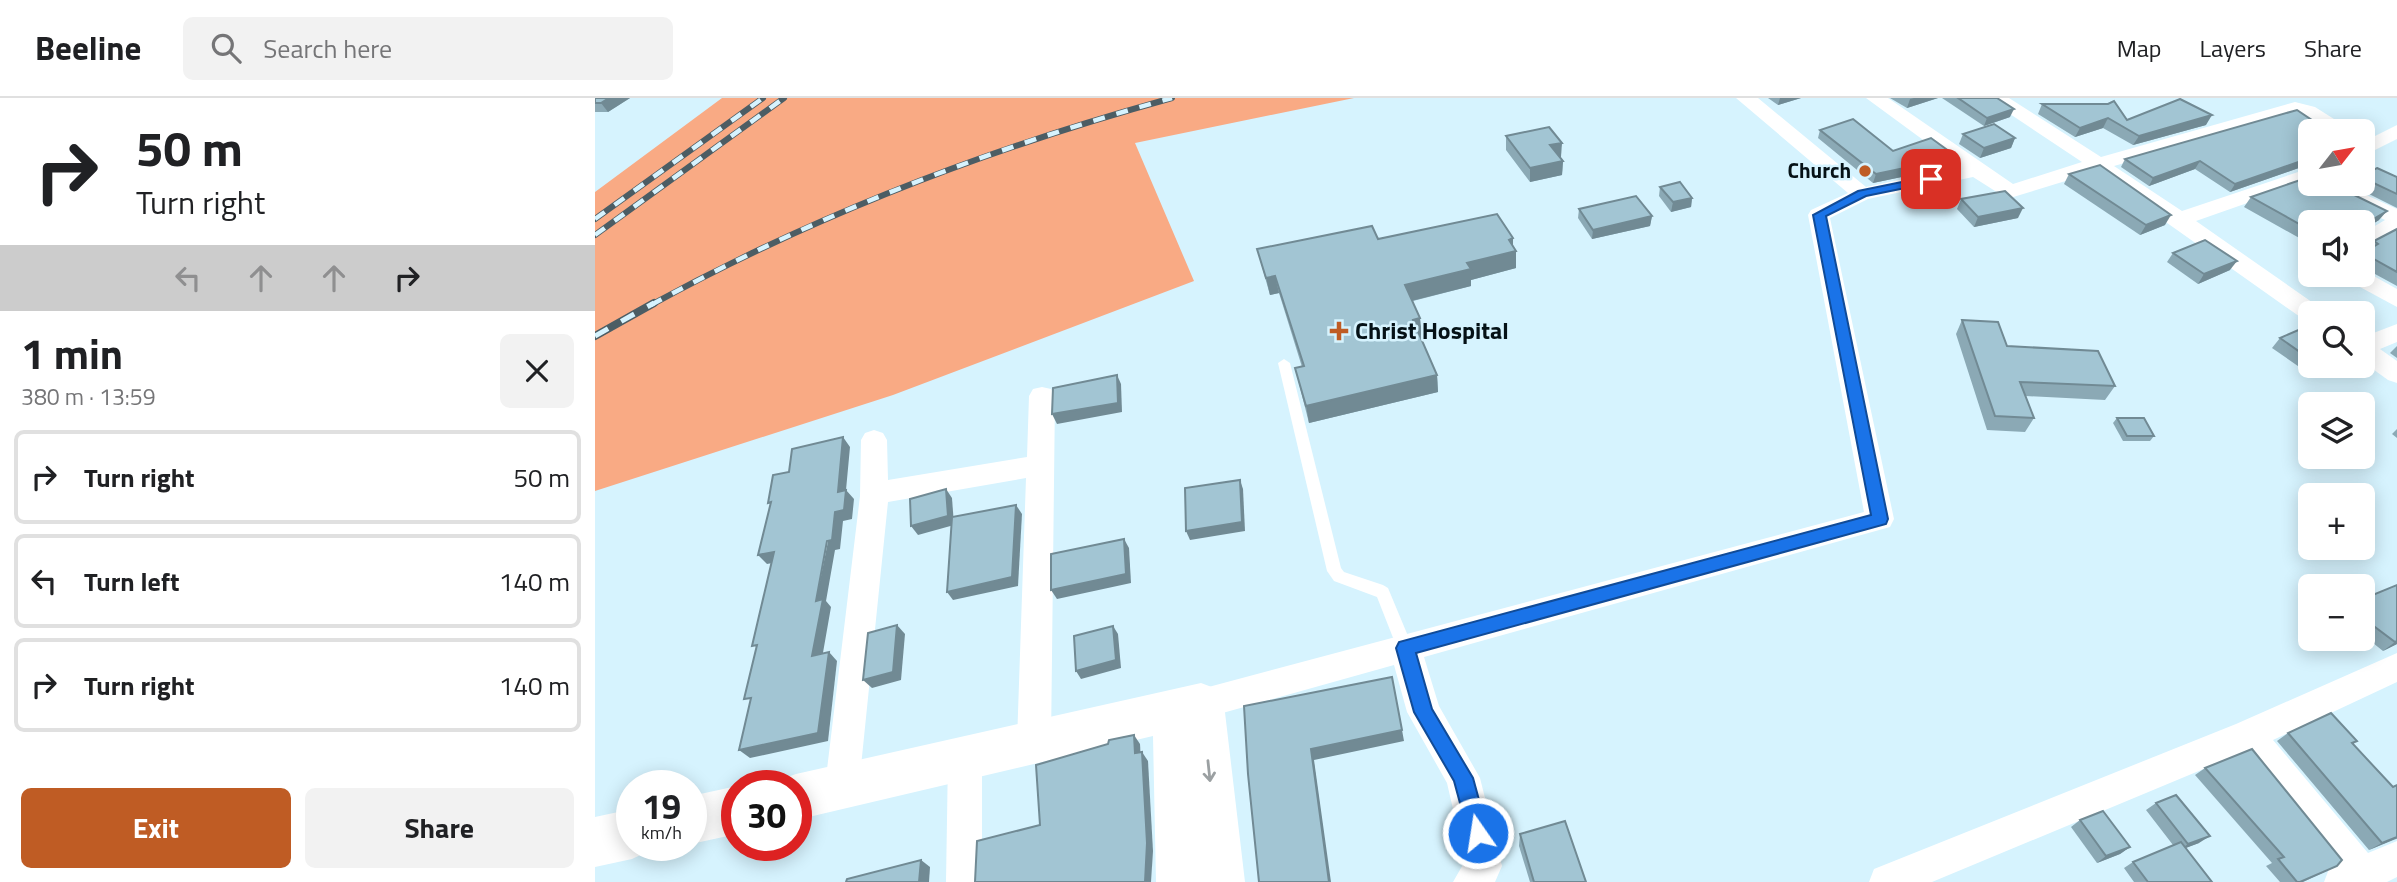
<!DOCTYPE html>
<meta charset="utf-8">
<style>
body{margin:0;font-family:"Titillium Web",sans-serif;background:#f2f2f2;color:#202124;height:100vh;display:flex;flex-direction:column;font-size:26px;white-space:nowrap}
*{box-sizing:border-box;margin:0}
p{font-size:23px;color:#757577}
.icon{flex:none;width:38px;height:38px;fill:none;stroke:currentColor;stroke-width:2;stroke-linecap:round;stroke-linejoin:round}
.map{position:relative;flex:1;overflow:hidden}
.details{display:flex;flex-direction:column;background:#fff;width:595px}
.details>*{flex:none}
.guide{background:#fff;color:#202124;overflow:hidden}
.needle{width:46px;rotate:59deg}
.tools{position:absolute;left:1703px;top:21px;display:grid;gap:14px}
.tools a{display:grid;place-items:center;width:77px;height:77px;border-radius:10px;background:#fff;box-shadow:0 4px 18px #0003;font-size:35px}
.speed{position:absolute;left:21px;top:672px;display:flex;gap:14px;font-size:35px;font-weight:700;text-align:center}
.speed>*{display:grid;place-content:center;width:91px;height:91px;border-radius:50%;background:#fff;box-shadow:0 4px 18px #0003;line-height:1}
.speed small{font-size:18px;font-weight:400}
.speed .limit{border:10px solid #d22;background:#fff;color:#111}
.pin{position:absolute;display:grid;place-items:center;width:60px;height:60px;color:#fff;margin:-30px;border-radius:14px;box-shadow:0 4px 10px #0006}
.me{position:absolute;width:77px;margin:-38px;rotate:347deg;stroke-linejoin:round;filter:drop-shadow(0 0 5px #0008)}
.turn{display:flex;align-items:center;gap:24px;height:147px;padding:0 21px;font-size:32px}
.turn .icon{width:91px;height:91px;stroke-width:2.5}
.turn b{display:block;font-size:49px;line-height:60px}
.lanes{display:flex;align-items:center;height:66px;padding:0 21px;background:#0003;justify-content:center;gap:35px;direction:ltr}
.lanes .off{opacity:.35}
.round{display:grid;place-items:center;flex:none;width:74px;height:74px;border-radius:10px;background:#f2f2f2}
.overview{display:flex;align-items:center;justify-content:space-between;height:119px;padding:0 21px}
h1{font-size:42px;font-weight:700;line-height:52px}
.button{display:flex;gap:14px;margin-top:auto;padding:14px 21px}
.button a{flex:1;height:80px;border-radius:10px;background:#bf5c24;color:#fff;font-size:28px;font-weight:700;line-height:80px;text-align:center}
.button a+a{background:#f2f2f2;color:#202124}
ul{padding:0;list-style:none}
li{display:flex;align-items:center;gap:21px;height:94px;margin:0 14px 10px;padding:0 7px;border:4px solid #e0e0e0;border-radius:10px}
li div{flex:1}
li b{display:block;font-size:26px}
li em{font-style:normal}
header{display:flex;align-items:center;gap:42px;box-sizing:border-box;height:98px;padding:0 35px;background:#fff;border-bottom:2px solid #e0e0e0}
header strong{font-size:33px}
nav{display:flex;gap:38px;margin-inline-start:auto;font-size:24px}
.search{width:490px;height:63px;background:#f2f2f2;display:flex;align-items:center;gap:18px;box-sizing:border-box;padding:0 24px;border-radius:10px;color:#757577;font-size:26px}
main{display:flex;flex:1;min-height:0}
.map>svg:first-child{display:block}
.green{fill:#f9aa84}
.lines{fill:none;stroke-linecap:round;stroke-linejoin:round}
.lane{fill:#fff;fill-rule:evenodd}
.street{fill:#fff;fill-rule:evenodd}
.secondary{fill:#fff;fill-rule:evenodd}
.rail-far1-casing{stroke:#4c5d64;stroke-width:6}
.rail-casing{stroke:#4c5d64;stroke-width:8}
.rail-far1{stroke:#d6f3fe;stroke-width:4.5;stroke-dasharray:12;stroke-linecap:butt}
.rail{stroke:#d6f3fe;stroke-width:5;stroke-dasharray:15;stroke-linecap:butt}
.wall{fill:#8ba9b5}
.shaded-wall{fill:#718a94}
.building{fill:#a2c5d3;stroke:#718a94;stroke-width:2}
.oneway{stroke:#9ba0a2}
.route{fill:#1a73e8;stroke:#114b97;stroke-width:2}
.poi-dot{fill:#bf5c24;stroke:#d6f3fe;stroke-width:2.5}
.labels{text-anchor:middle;stroke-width:5;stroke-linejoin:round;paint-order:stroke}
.far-poi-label{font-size:21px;font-weight:bold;fill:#051116;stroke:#d6f3fe;text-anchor:end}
.poi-label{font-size:24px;font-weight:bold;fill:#051116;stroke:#d6f3fe;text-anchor:start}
</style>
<header>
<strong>Beeline</strong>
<div class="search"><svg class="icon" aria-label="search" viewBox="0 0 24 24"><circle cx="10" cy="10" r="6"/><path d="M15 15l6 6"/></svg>Search here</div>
<nav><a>Map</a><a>Layers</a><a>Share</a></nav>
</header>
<main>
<section class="details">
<div class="guide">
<div class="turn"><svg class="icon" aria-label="right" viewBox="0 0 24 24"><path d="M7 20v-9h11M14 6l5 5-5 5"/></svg><div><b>50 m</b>Turn right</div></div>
<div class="lanes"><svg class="icon off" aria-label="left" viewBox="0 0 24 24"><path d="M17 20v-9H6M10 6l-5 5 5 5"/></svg><svg class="icon off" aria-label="ahead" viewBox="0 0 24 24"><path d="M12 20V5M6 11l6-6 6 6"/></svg><svg class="icon off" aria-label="ahead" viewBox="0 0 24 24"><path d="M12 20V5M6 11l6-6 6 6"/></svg><svg class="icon" aria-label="right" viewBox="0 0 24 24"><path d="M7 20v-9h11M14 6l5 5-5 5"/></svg></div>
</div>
<div class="overview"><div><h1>1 min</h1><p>380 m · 13:59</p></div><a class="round"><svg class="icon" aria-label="close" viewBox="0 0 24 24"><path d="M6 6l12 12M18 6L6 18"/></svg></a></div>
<ul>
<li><svg class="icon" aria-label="right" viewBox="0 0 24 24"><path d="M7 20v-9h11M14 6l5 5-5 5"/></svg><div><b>Turn right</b></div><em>50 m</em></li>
<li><svg class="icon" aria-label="left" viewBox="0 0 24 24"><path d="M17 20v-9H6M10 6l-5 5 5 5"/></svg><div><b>Turn left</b></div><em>140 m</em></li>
<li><svg class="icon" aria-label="right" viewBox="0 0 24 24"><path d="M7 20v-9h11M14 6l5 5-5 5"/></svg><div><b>Turn right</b></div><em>140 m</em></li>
</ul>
<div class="button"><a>Exit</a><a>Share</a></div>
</section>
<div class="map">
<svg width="1802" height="784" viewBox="0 0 1802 784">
<rect width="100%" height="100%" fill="#d6f3fe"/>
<path class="green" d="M 127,0 L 759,0 L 540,45 L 599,183 L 298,297 L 0,393 L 0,94 Z"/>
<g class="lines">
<path class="lane" d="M 689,261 L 695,265 L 746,470 L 749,474 L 788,487 L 793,490 L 818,550 L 816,555 L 810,557 L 804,555 L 782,499 L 739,483 L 732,473 L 683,265 Z"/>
<g class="street">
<path d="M 1141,0 L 1163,0 L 1271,89 L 1365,69 L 1271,0 L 1293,0 L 1418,86 L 1487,64 L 1391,0 L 1414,0 L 1506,59 L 1700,4 L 1720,9 L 1758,33 L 1734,33 L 1700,16 L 1519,68 L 1587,113 L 1715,70 L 1715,83 L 1601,123 L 1724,209 L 1728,215 L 1715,215 L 1715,223 L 1708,221 L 1500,74 L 1415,100 L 1408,98 L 1378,79 L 1273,101 L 1235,120 L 1299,421 L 1295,429 L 829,559 L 844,608 L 885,680 L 907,768 L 900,784 L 858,784 L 870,763 L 852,685 L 812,614 L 799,567 L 606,621 L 594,617 L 590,606 L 594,595 L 606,591 L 1269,414 L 1213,117 L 1216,112 L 1253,95 Z"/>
<path d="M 1802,27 L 1802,41 L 1768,58 L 1768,44 Z"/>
<path d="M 1720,86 L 1747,86 L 1802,111 L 1802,133 L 1776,149 L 1768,151 L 1768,135 L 1790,122 L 1723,90 Z"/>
<path d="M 1768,172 L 1802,191 L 1802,209 L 1752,182 L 1748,177 L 1768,177 Z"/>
<path d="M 1802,226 L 1802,244 L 1785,251 L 1802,263 L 1802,285 L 1793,282 L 1768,264 L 1768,239 Z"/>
<path d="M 447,289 L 456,291 L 460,298 L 456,644 L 451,655 L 439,660 L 427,655 L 422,644 L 431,380 L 293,404 L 264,688 L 259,700 L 247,705 L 235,700 L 230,688 L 265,398 L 266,342 L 270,335 L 279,332 L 288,335 L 292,342 L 293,382 L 432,359 L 434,298 L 438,291 Z"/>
<path d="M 1802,555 L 1802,584 L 1678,642 L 1773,755 L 1802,743 L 1802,779 L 1792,784 L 1729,784 L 1734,771 L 1738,769 L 1647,655 L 1337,784 L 1274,784 L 1279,771 L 1641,626 Z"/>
<path d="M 370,644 L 382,649 L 387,660 L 387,784 L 351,784 L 353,660 L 358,649 Z"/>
</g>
<g class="secondary">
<path d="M 606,585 L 622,591 L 629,606 L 650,784 L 561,784 L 558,638 L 201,722 L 201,688 L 182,688 L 184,682 L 201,676 Z"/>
<path d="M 142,688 L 142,736 L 96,746 L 96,698 Z"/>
<path d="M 37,711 L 37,747 L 57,747 L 54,753 L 37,761 L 0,769 L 0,719 Z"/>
</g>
<defs>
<g id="rail-far1">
<path d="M 0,121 L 168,0"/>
<path d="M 0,137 L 189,0"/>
<path d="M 56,207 C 222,116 395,50 577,0"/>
</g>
<path id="rail" d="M 0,238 L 59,205"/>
</defs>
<use href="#rail-far1" class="rail-far1-casing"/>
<use href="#rail" class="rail-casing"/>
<use href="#rail-far1" class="rail-far1"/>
<use href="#rail" class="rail"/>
</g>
<g class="wall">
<path d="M 0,0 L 35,0 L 13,14 L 0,14 Z"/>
<path d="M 1173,0 L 1206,0 L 1183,7 Z"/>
<path d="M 1295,0 L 1343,0 L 1312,10 Z"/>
<path d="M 1347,0 L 1402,0 L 1415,19 L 1389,28 Z"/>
<path d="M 1447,6 L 1532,22 L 1611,27 L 1538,47 L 1508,30 L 1480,39 L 1443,16 Z"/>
<path d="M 1225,32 L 1298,53 L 1362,59 L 1359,68 L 1278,85 L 1223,40 Z"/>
<path d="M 1715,33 L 1715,66 L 1635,94 L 1600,71 L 1554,88 L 1526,69 L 1530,61 Z"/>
<path d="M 1368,36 L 1420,40 L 1416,50 L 1385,60 L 1364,46 Z"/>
<path d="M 911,38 L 966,59 L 964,59 L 968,63 L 967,77 L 935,84 L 911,52 Z"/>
<path d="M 1474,76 L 1570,127 L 1545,137 L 1469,86 Z"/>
<path d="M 1768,77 L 1802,79 L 1802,110 L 1758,88 L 1760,86 L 1768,86 Z"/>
<path d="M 1065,89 L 1097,100 L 1096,109 L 1076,114 L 1064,98 Z"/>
<path d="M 1656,99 L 1784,122 L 1774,128 L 1773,141 L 1768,148 L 1768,124 L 1715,124 L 1715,146 L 1649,109 Z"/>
<path d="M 1366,101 L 1423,120 L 1379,129 L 1362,111 Z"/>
<path d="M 984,111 L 1057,118 L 1055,128 L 997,141 L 983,120 Z"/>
<path d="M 1802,131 L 1802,188 L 1769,170 L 1768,172 L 1768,155 L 1771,153 L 1779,143 Z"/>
<path d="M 783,141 L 918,148 L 921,153 L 921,170 L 876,182 L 876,188 L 818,203 L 827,237 L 825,238 L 842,277 L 843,294 L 714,325 L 700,270 L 707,269 L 684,195 L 675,197 L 662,151 Z"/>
<path d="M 1578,155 L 1635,172 L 1603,186 L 1572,164 Z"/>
<path d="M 1367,222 L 1412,248 L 1520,288 L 1510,302 L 1431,298 L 1439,320 L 1430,334 L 1392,332 L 1361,236 Z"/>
<path d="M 1715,227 L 1715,268 L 1729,268 L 1713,275 L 1677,250 L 1685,240 Z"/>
<path d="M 1802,248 L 1802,260 L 1795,255 Z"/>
<path d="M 1522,320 L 1559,338 L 1555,343 L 1528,343 L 1518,325 Z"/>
<path d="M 1802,331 L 1802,340 L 1797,336 Z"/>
<path d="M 1802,487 L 1802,546 L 1788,553 L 1768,537 L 1768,501 Z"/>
<path d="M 1693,635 L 1798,689 L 1802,687 L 1802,741 L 1801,741 L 1774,752 L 1682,643 Z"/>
<path d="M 1610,670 L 1742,768 L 1708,784 L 1685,784 L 1671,768 L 1677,765 L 1600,677 Z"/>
<path d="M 1561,705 L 1604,745 L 1590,750 L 1617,784 L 1539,784 L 1529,770 L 1538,764 L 1578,747 L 1551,712 Z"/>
<path d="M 1485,722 L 1535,749 L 1525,756 L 1502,765 L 1476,729 Z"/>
<path d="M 925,736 L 991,784 L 935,784 L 924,748 Z"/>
</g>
<g class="shaded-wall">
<path d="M 14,0 L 35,0 L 13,14 L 6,5 Z"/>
<path d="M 1185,0 L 1206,0 L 1183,7 Z"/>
<path d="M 1319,0 L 1343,0 L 1312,10 L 1315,1 Z"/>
<path d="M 1419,11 L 1415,19 L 1389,28 L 1392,20 Z"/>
<path d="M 1617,17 L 1611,27 L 1538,47 L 1544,38 Z"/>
<path d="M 1513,20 L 1508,30 L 1480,39 L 1485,30 Z"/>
<path d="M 1420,40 L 1416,50 L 1385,60 L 1389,50 Z"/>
<path d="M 967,45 L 966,59 L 955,61 L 955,47 Z"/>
<path d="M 1362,59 L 1359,68 L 1278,85 L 1281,76 Z"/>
<path d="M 1715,60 L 1715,66 L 1635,94 L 1640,86 Z"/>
<path d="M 968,63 L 967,77 L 935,84 L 935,70 Z"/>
<path d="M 1605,63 L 1600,71 L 1554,88 L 1558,80 Z"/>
<path d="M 1097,100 L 1096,109 L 1076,114 L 1078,104 Z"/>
<path d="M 1428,110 L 1423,120 L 1379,129 L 1383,119 Z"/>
<path d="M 1792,113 L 1784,122 L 1768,132 L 1775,123 Z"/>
<path d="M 1576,117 L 1570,127 L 1545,137 L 1551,127 Z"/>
<path d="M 1057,118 L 1055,128 L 997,141 L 998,132 Z"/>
<path d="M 918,140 L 918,154 L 921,153 L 921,170 L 876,182 L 876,188 L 812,204 L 810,187 L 872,165 L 914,142 Z"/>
<path d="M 1642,163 L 1635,172 L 1603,186 L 1609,176 Z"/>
<path d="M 680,178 L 684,195 L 675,197 L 671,180 Z"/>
<path d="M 825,220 L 827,237 L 820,239 L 818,222 Z"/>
<path d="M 1720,268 L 1729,268 L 1713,275 Z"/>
<path d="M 522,277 L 526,286 L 527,314 L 462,326 L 457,316 Z"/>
<path d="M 842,277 L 843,294 L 714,325 L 711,308 Z"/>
<path d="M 248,339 L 255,349 L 251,392 L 259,401 L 257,421 L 248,423 L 245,451 L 240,452 L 231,503 L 236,509 L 226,566 L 217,558 L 221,503 L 243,394 Z"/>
<path d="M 645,382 L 648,391 L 650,433 L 595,442 L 591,433 Z"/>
<path d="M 351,391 L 357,400 L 359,427 L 323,437 L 316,428 Z"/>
<path d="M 421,407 L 427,416 L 423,488 L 358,502 L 352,494 Z"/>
<path d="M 529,441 L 534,450 L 536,485 L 462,501 L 456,492 Z"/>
<path d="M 179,454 L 188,463 L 172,466 L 163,457 Z"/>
<path d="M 302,527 L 310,536 L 306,582 L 277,590 L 268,582 Z"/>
<path d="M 518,528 L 523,536 L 526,570 L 486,581 L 481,573 Z"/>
<path d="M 1802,543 L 1802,546 L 1788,553 L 1800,544 Z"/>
<path d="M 234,554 L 242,563 L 233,643 L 155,660 L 144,652 Z"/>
<path d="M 807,632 L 809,643 L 719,662 L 736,784 L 734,784 L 716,651 Z"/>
<path d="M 539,637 L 545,646 L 546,664 L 540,655 Z"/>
<path d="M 547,654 L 553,663 L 558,753 L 556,784 L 550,784 Z"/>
<path d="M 1615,738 L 1604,745 L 1583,753 L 1593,746 Z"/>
<path d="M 1802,739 L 1802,740 L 1774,752 L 1787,745 Z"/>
<path d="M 1535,749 L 1525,756 L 1502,765 L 1511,758 Z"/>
<path d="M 326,762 L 335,769 L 334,784 L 324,784 Z"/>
</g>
<g class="building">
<path d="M 0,0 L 14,0 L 6,5 L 0,5 Z"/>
<path d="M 1363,0 L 1402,0 L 1419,11 L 1392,20 Z"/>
<path d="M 1585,1 L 1617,17 L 1544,38 L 1513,20 L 1485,30 L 1447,6 L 1513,6 L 1519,3 L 1532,22 Z"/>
<path d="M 1702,12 L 1720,24 L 1740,33 L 1715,33 L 1715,60 L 1640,86 L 1605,63 L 1558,80 L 1530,61 Z"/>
<path d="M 1258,21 L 1298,53 L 1336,40 L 1362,59 L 1281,76 L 1225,32 Z"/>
<path d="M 1399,26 L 1420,40 L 1389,50 L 1368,36 Z"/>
<path d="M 954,29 L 967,45 L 955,47 L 968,63 L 935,70 L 911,38 Z"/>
<path d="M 1505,67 L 1576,117 L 1551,127 L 1474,76 Z"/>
<path d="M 1782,70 L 1802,79 L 1802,96 L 1768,80 L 1768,77 Z"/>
<path d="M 1708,81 L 1715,85 L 1715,86 L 1736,95 L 1745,90 L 1792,113 L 1775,123 L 1773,141 L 1768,138 L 1768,124 L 1715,124 L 1715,132 L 1656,99 Z"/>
<path d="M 1085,84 L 1097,100 L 1078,104 L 1065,89 Z"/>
<path d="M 1410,93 L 1428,110 L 1383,119 L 1366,101 Z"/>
<path d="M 1041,98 L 1057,118 L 998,132 L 984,111 Z"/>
<path d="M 902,116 L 918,140 L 914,142 L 921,153 L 872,165 L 876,171 L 810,187 L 825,220 L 818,222 L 842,277 L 711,308 L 700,270 L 709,268 L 680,178 L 671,180 L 662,151 L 777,128 L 783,141 Z"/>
<path d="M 1802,131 L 1802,174 L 1777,160 L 1774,161 L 1774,165 L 1768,161 L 1768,155 L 1783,146 L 1779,143 Z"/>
<path d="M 1610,142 L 1642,163 L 1609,176 L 1578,155 Z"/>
<path d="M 1367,222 L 1403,224 L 1412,248 L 1503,253 L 1520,288 L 1425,284 L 1439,320 L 1400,318 Z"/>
<path d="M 1715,227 L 1715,261 L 1685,240 Z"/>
<path d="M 522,277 L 523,305 L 457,316 L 458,290 Z"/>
<path d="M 1522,320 L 1549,320 L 1559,338 L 1532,338 Z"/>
<path d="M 248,339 L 243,394 L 251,392 L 249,412 L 240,414 L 237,442 L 232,443 L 221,503 L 228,501 L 217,558 L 234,554 L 223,635 L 144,652 L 156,600 L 149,601 L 162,547 L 157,548 L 179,454 L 163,457 L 176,404 L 173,405 L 178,377 L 194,374 L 197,351 Z"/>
<path d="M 645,382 L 647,424 L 591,433 L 590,390 Z"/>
<path d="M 351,391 L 353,418 L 316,428 L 315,401 Z"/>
<path d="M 421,407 L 417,479 L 352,494 L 357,419 Z"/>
<path d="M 529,441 L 531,476 L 456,492 L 456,456 Z"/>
<path d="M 1802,487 L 1802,543 L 1800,544 L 1768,520 L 1768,501 Z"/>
<path d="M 302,527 L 298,574 L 268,582 L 273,535 Z"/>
<path d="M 518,528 L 521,562 L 481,573 L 479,538 Z"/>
<path d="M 797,579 L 807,632 L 716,651 L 734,784 L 664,784 L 653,676 L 649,608 Z"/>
<path d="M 1736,615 L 1762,643 L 1757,645 L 1798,689 L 1802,687 L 1802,739 L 1787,745 L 1693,635 Z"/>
<path d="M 539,637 L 540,655 L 547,654 L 552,745 L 550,784 L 380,784 L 382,743 L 445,727 L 441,667 L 513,646 L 514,642 Z"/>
<path d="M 1657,651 L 1747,762 L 1742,768 L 1705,784 L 1702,784 L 1683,761 L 1689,759 L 1610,670 Z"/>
<path d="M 1581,697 L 1615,738 L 1593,746 L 1561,705 Z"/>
<path d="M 1508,713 L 1535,749 L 1511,758 L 1485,722 Z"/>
<path d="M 970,723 L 991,784 L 939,784 L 925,736 Z"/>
<path d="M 1586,744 L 1617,784 L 1553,784 L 1538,764 Z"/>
<path d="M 326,762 L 324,784 L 251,784 L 252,781 Z"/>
</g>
<defs><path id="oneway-shaft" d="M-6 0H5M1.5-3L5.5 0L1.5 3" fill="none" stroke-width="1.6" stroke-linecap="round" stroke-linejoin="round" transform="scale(1.75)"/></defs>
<use class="oneway" href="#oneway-shaft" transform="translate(614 673) rotate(84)"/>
<path class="route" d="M 1336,78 L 1340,79 L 1340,84 L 1271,98 L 1231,118 L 1293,421 L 1291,426 L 821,555 L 837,611 L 878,680 L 893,735 L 890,742 L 883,745 L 875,742 L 859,683 L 819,614 L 801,550 L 804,544 L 1276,417 L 1218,117 L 1263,93 Z"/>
<g class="poi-dot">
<circle cx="1270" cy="73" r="7"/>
<path d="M740.5 222.5h7v7h7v7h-7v7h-7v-7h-7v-7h7z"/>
</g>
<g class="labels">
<g class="far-poi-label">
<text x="1256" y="80">Church</text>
</g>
<g class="poi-label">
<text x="760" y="241">Christ Hospital</text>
</g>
</g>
</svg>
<div class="tools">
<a><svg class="needle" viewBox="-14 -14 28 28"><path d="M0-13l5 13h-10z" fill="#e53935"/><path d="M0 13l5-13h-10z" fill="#757577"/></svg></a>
<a><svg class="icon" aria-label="sound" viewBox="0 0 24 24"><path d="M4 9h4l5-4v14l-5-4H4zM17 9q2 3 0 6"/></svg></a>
<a><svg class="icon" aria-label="search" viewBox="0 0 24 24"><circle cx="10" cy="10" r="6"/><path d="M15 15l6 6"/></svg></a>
<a><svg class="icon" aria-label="layers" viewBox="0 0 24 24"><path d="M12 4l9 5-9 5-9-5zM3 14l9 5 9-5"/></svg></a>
<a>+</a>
<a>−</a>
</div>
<div class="speed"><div>19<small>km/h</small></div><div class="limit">30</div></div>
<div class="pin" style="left:1336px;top:81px;background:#d93025"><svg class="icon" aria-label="arrive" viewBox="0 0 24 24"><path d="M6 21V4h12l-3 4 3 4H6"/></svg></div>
<svg class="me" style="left:883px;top:735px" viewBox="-20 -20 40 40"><circle r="17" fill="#1a73e8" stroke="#fff" stroke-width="3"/><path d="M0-11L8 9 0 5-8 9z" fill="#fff"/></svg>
</div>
</main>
